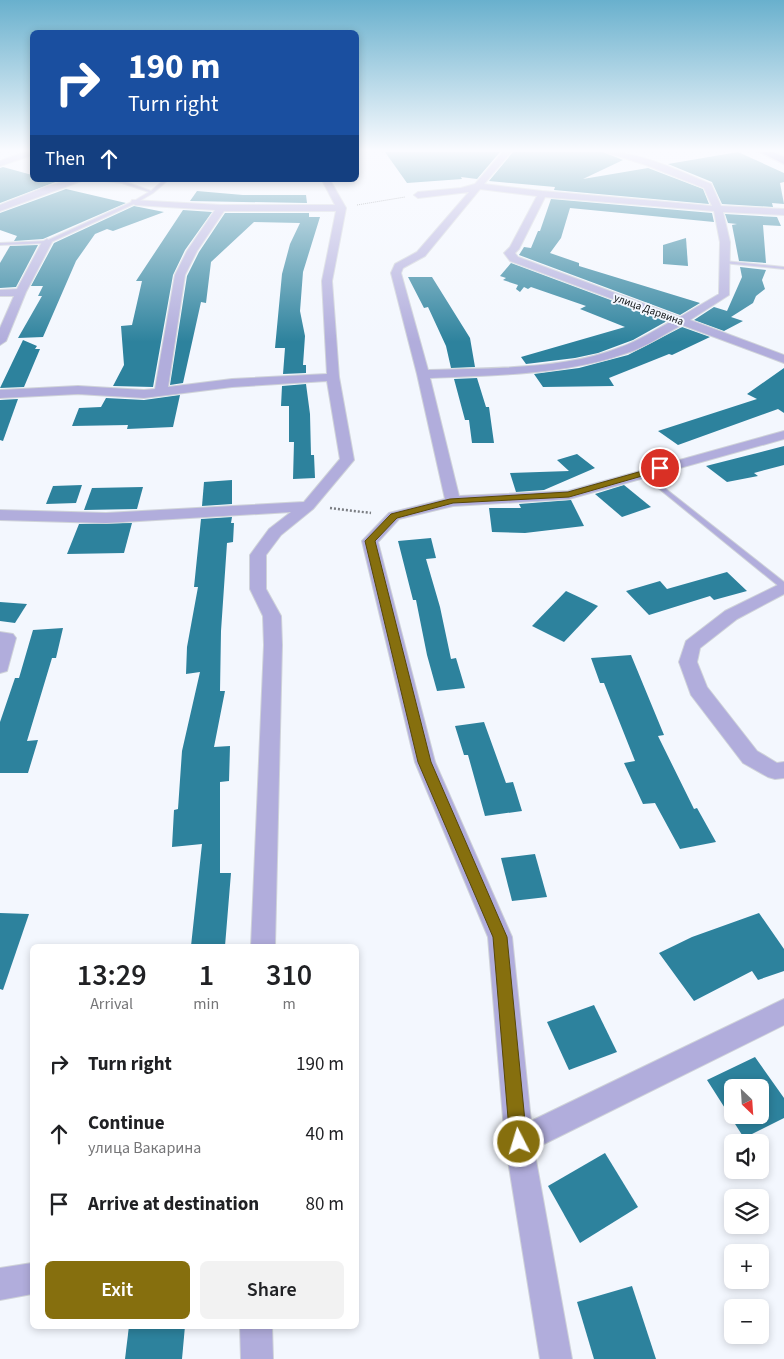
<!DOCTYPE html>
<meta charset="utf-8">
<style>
body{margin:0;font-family:"Source Sans 3",sans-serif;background:#f2f2f2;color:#202124;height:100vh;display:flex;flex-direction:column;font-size:19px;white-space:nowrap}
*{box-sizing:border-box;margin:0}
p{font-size:16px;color:#757577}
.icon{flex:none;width:28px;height:28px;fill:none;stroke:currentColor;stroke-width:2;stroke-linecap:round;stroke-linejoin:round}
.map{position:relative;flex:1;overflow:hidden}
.panel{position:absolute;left:30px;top:944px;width:329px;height:385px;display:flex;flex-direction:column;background:#fff;border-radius:8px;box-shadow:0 2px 8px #0003}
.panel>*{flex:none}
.banner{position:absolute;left:30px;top:30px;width:329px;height:152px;border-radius:8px;box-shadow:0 2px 8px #0003;background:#1a4fa0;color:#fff;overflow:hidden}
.needle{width:32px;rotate:155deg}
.buttons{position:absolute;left:724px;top:1079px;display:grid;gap:10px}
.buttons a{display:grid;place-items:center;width:45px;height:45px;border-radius:8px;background:#fff;box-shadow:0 2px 8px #0003;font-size:25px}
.pin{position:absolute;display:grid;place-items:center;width:42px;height:42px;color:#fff;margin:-21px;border:2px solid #fff;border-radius:50%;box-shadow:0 1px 5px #0007}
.me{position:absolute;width:55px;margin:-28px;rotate:355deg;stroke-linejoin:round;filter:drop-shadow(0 0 4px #0008)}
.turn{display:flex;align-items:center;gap:18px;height:105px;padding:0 15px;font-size:22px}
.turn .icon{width:65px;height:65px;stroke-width:2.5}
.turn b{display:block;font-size:35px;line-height:42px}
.then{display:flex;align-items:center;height:48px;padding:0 15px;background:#0003;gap:10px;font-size:19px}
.eta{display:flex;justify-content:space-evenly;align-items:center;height:85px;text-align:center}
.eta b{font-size:30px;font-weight:600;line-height:35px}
.button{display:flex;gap:10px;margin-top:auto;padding:10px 15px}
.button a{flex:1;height:58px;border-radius:8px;background:#866f0e;color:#fff;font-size:20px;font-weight:600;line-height:58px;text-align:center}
.button a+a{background:#f2f2f2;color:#202124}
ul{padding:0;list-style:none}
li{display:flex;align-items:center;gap:15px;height:70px;padding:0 15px}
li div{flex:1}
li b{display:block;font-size:19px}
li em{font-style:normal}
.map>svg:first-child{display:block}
.building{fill:#2d829d;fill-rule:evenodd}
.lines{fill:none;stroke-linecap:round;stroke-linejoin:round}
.lane-casing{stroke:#cfd3d9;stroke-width:2}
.street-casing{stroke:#cfd3d9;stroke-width:2}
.secondary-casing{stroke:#cfd3d9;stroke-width:3}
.path-far1{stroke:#7b7e83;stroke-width:1;stroke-dasharray:1 1;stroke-linecap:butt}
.path{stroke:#7b7e83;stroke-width:2.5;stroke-dasharray:2 2;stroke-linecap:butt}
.lane{fill:#b1addc;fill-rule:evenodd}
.street{fill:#b1addc;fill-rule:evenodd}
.secondary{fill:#9088cd;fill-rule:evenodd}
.route{fill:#866f0e;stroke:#574809}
.labels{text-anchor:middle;stroke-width:4;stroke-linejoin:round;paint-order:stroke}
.far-street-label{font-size:11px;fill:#101316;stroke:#f3f7fe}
</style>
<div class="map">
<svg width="784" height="1359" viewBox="0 0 784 1359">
<rect width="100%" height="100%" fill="#f3f7fe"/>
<g class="building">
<path d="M 385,152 L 500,152 L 477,179 L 461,177 L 462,179 L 407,183 Z"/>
<path d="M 513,152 L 603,152 L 623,160 L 583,179 L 648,168 L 703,189 L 709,204 L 554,190 L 555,187 L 489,181 Z"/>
<path d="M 738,152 L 784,173 L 784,182 L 780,183 L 784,204 L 772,203 L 773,207 L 722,204 L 712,182 L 668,164 Z"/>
<path d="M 3,167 L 32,175 L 32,180 L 58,181 L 0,203 L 0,168 Z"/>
<path d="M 66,189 L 126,203 L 43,239 L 14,241 L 17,236 L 0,230 L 0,213 Z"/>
<path d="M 197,191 L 243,195 L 306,195 L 307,203 L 190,201 Z"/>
<path d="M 551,199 L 712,213 L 714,222 L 570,208 L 561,238 L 550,253 L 579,263 L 579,266 L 700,303 L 680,315 L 519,255 L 524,247 L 531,248 L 538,231 L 540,231 Z"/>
<path d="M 134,206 L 164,212 L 113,231 L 107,229 L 95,234 L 76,261 L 43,337 L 18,338 L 42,296 L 38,296 L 43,286 L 31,286 L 54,243 Z"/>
<path d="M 183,210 L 212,212 L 185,250 L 173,275 L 153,387 L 113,386 L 124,365 L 121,326 L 132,325 L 142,281 L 136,281 Z"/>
<path d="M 225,213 L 309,213 L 309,217 L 320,217 L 303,272 L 300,311 L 305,336 L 303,365 L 306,365 L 306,373 L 283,374 L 285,348 L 275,348 L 282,274 L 290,244 L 300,223 L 254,222 L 211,262 L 206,303 L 201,302 L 183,383 L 170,385 L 187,276 L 199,252 Z"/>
<path d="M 725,214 L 777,217 L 781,226 L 763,225 L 766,263 L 739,261 L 732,225 L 737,224 L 728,223 Z"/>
<path d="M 686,238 L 688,266 L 663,264 L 663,245 Z"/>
<path d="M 38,245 L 16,287 L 0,288 L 0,263 L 10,246 Z"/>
<path d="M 511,263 L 667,321 L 633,340 L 598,353 L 575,358 L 526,364 L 521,357 L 625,327 L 580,309 L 586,306 L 531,287 L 528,289 L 524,287 L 520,292 L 516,289 L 518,285 L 503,280 L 506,278 L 500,276 Z"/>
<path d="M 740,267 L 766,270 L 762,280 L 765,289 L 756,296 L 753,303 L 731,317 L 743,321 L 724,331 L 694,320 L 714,307 L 727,311 L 742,277 Z"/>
<path d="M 408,277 L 432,277 L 470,338 L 475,367 L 451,368 L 446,346 L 428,307 L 424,308 Z"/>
<path d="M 682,327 L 710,337 L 672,355 L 669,354 L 609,378 L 614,386 L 543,387 L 534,374 L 579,368 L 628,355 Z"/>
<path d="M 23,340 L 37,346 L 35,349 L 40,349 L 24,387 L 0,388 Z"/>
<path d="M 784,368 L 784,413 L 778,409 L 678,445 L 658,431 L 757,399 L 747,394 Z"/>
<path d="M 477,378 L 486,407 L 489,407 L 494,443 L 472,443 L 469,420 L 465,420 L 454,379 Z"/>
<path d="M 306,384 L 310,414 L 311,455 L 314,455 L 315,478 L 293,479 L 294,442 L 289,442 L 289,406 L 281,406 L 282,386 Z"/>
<path d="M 180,395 L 173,427 L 127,429 L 128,425 L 72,426 L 79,408 L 101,407 L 106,398 L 144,400 Z"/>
<path d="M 18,399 L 3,441 L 0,440 L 0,400 Z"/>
<path d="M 784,446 L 784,465 L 754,473 L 758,476 L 727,482 L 706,466 Z"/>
<path d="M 577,454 L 595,468 L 544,490 L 516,492 L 510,473 L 569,471 L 557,460 Z"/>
<path d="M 232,480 L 232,504 L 202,506 L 204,482 Z"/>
<path d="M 82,485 L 76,503 L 46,504 L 53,486 Z"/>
<path d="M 624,485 L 651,507 L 622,517 L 595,494 Z"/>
<path d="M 143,487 L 137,509 L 84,510 L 92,488 Z"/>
<path d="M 571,500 L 584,526 L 525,533 L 492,532 L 489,508 L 521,508 L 519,504 Z"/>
<path d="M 232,517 L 231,523 L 234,523 L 233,542 L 227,543 L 221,631 L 220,691 L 225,691 L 214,747 L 230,746 L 229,781 L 220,782 L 220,873 L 231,873 L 225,946 L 191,946 L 202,844 L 172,847 L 174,810 L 178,809 L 182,751 L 200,672 L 186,674 L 187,647 L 198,587 L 194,587 L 201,519 Z"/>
<path d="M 132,523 L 124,553 L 67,554 L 79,524 Z"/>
<path d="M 431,538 L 436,558 L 426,559 L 440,607 L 451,659 L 456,658 L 465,688 L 437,691 L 427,655 L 416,600 L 413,600 L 398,541 Z"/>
<path d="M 727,572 L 747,591 L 714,600 L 710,596 L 649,615 L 626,591 L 660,581 L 667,589 Z"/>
<path d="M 566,591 L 598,606 L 564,642 L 532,626 Z"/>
<path d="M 0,602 L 27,604 L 15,623 L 0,621 Z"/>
<path d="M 63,628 L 56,658 L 52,658 L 27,741 L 38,740 L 28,773 L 0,773 L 0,722 L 15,678 L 19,678 L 33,630 Z"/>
<path d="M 631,655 L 664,735 L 658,736 L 694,809 L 697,808 L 716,842 L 680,849 L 655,803 L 643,804 L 624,763 L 635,761 L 604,683 L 600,683 L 591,658 Z"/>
<path d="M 484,722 L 506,783 L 513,782 L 522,811 L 485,816 L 468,755 L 464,755 L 455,726 Z"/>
<path d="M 535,854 L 547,897 L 512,901 L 501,858 Z"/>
<path d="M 0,913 L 29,914 L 3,990 L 0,989 Z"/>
<path d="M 759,913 L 784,949 L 784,971 L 758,980 L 752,971 L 694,1001 L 659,953 L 692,937 Z"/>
<path d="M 594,1005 L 617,1052 L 569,1070 L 547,1022 Z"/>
<path d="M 755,1057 L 784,1098 L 784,1118 L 744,1138 L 707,1080 ZM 732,1088 L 760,1088 L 760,1115 L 732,1115 Z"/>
<path d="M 605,1153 L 638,1207 L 580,1243 L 548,1186 Z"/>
<path d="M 632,1286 L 656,1359 L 594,1359 L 577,1302 Z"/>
<path d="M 129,1326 L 185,1326 L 182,1359 L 125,1359 Z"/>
</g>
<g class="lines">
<defs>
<g id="lane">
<path d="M 96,180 L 123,181 L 151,191 L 164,180 L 168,180 L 153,193 L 136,203 L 49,243 L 0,245 L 0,243 L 46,241 L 134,201 L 149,192 L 122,183 Z"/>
<path d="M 725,261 L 784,267 L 784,269 L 723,263 L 723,262 Z"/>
<path d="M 643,471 L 784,582 L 784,589 L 781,588 L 641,474 L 640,473 Z"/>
</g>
<g id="street">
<path d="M 24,152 L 32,152 L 32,155 L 0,166 L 0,161 Z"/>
<path d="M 503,152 L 511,152 L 484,184 L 542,191 L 712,206 L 704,188 L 646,165 L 605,152 C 642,152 678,171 711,184 L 721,206 L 784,209 L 784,215 L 723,212 L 730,242 L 729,295 L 690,320 L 784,355 L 784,363 L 682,325 C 664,334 646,347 627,353 C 564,375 497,375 430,378 L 459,496 L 568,491 L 784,431 L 784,439 L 569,499 L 453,506 L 399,519 L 378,542 L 435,762 L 512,937 L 531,1121 L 784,999 L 784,1025 L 534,1149 L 572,1359 L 540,1359 L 505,1142 L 488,937 L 415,762 L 362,541 L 389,513 L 445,499 L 417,374 L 391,273 L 395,264 L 417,252 L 469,192 L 418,198 L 414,195 L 418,192 L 461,188 L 475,184 ZM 480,189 L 537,196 L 510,247 L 504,253 L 510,261 L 672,321 C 655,330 638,341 621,347 C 564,370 489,368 428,370 L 401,273 L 403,268 L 425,256 ZM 545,197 L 714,211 L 720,242 L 719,294 L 680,317 L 518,257 L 515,253 L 519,249 Z"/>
<path d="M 70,180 L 84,180 L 0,211 L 0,205 L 48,186 Z"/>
<path d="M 322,180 L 330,180 L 346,208 L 332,281 L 339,377 L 354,460 L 313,509 L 281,535 L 266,555 L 266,589 L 281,616 L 282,645 L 275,946 L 251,946 L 264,645 L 263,616 L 250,589 L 250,555 L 269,529 L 291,512 L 106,523 L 0,520 L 0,510 L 106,513 L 304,502 L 340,459 L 327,381 L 232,387 L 144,398 L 78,394 L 0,398 L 0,390 L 78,386 L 144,390 L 155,389 L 175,275 L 187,251 L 215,210 L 135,205 L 131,202 L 132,200 L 221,205 L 335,205 ZM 224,211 L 336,211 L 322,281 L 327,374 L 232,379 L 168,387 L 185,275 L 197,251 Z"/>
<path d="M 47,239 L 52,242 L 26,292 L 6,341 L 0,345 L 0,328 L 14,296 L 0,296 L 0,290 L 17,289 L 42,242 Z"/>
<path d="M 784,582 L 784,594 L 737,619 L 700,648 L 697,662 L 707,687 L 757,751 L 777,763 L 784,762 L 784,778 L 775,779 L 768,777 L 743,763 L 691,695 L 679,662 L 686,641 L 725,611 Z"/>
<path d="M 0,632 L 13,634 L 16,638 L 7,671 L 0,673 Z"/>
<path d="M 32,1263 L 32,1294 L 0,1300 L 0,1268 Z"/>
<path d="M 240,1326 L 272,1326 L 273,1359 L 241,1359 Z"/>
</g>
<path id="secondary" d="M 760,152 L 774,152 L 784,157 L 784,164 Z"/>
</defs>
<use href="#lane" class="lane-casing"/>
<use href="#street" class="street-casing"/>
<use href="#secondary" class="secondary-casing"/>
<path class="path-far1" d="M 357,205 L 405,197"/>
<path class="path" d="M 330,508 L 371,513"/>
<use href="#lane" class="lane"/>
<use href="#street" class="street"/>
<use href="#secondary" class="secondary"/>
</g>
<linearGradient id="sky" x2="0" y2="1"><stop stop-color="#69b0cd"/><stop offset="0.44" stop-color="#fafbff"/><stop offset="1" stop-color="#fafbff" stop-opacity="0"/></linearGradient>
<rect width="784" height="342" fill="url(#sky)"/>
<path class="route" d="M 660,466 L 663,467 L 663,470 L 569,497 L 453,503 L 397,518 L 375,541 L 431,762 L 507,937 L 527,1142 L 525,1148 L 519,1150 L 513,1148 L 510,1142 L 493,937 L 418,762 L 365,541 L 391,514 L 450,499 L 568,492 Z"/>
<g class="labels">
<g class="far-street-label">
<text transform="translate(649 309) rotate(20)" y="4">улица Дарвина</text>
</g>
</g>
</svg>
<div class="buttons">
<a><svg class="needle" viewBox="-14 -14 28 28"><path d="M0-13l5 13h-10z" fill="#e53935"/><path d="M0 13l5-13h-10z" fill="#757577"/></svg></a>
<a><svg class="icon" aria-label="sound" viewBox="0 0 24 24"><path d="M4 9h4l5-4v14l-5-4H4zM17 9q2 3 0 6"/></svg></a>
<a><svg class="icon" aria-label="layers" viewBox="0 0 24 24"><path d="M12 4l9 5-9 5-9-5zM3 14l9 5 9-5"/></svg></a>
<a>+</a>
<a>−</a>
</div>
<div class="pin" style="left:660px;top:468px;background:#d93025"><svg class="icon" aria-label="arrive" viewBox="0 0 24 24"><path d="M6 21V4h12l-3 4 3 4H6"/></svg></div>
<svg class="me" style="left:519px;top:1142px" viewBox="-20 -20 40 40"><circle r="17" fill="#866f0e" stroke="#fff" stroke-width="3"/><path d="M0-11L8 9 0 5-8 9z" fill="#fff"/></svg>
<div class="banner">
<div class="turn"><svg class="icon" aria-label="right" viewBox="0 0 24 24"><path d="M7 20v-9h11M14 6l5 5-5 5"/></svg><div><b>190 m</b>Turn right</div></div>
<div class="then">Then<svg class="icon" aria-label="ahead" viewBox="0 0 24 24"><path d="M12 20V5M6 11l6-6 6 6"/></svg></div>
</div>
<section class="panel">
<div class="eta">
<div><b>13:29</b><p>Arrival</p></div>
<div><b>1</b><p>min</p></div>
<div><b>310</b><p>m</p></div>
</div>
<ul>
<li><svg class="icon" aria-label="right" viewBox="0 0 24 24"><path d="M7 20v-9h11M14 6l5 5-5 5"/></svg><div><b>Turn right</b></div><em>190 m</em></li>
<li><svg class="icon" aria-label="ahead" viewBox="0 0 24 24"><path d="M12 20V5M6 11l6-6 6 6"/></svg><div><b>Continue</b><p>улица Вакарина</p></div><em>40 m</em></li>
<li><svg class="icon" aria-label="arrive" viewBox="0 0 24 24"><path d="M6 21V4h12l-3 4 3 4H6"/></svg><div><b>Arrive at destination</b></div><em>80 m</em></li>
</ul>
<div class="button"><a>Exit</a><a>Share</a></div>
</section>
</div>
